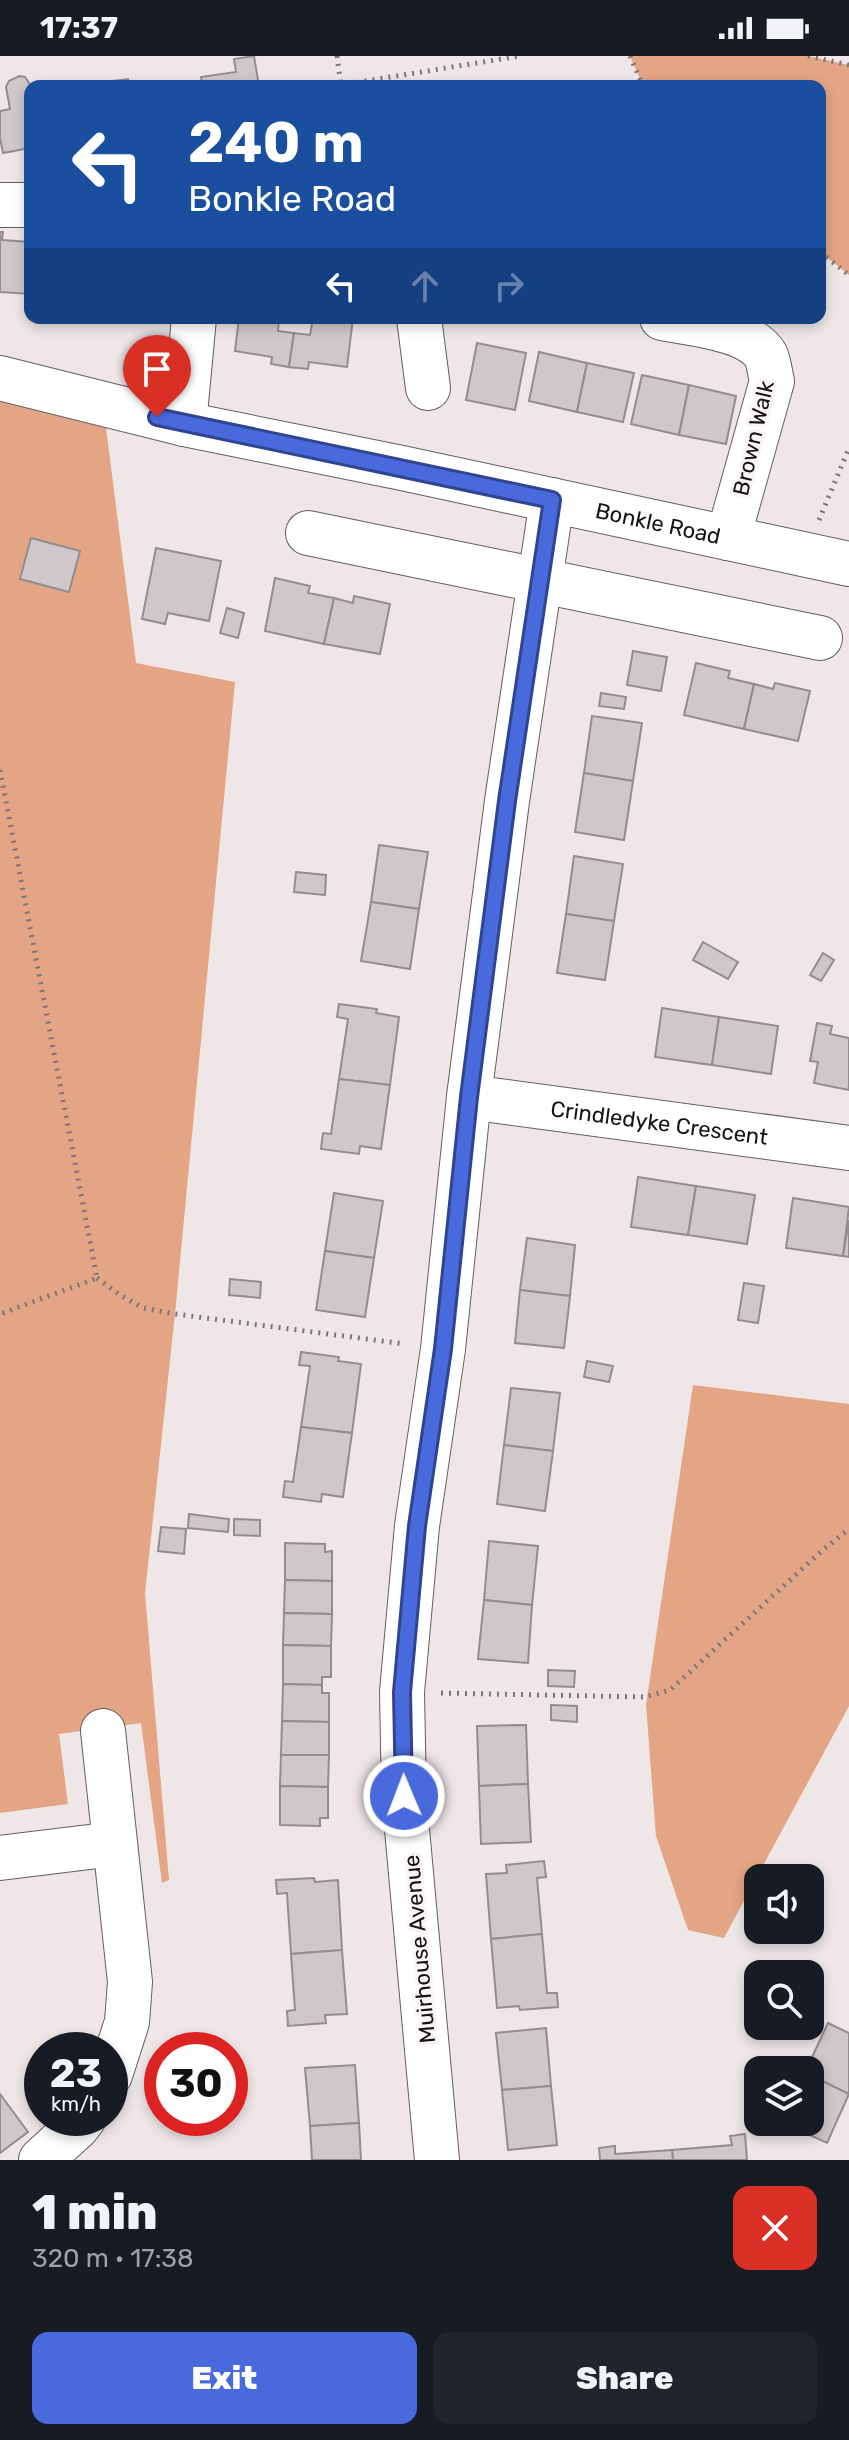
<!DOCTYPE html>
<meta charset="utf-8">
<style>
body{margin:0;font-family:Rubik,sans-serif;background:#20242c;color:#f1f3f6;height:100vh;display:flex;flex-direction:column;font-size:30px;white-space:nowrap}
*{box-sizing:border-box;margin:0}
p{font-size:26px;color:#9ea1a6}
.icon{flex:none;width:44px;height:44px;fill:none;stroke:currentColor;stroke-width:2;stroke-linecap:round;stroke-linejoin:round}
.map{position:relative;height:2104px;overflow:hidden}
.sheet{display:flex;flex-direction:column;background:#171b24;flex:1}
.sheet>*{flex:none}
.hud{position:absolute;left:24px;top:24px;width:802px;height:244px;border-radius:16px;box-shadow:0 4px 12px #0003;background:#1a4fa0;color:#fff;overflow:hidden}
.fabs{position:absolute;left:744px;top:1808px;display:grid;gap:16px}
.fabs a{display:grid;place-items:center;width:80px;height:80px;border-radius:16px;background:#171b24;box-shadow:0 4px 12px #0003;font-size:40px}
.speed{position:absolute;left:24px;top:1976px;display:flex;gap:16px;font-size:40px;font-weight:700;text-align:center}
.speed>*{display:grid;place-content:center;width:104px;height:104px;border-radius:50%;background:#171b24;box-shadow:0 4px 12px #0003;line-height:1}
.speed small{font-size:20px;font-weight:400}
.speed .limit{border:12px solid #d22;background:#fff;color:#111}
.pin{position:absolute;display:grid;place-items:center;width:68px;height:68px;color:#fff;margin:-82px -34px;border-radius:50% 50% 50% 0;rotate:-45deg;box-shadow:0 0 8px #0007}
.pin .icon{rotate:45deg}
.me{position:absolute;width:88px;margin:-44px;rotate:359deg;stroke-linejoin:round;filter:drop-shadow(0 0 6px #0008)}
.turn{display:flex;align-items:center;gap:28px;height:168px;padding:0 32px;font-size:36px}
.turn .icon{width:104px;height:104px;stroke-width:2.5}
.turn b{display:block;font-size:56px;line-height:68px}
.lanes{display:flex;align-items:center;height:76px;padding:0 32px;background:#0003;justify-content:center;gap:40px;direction:ltr}
.lanes .off{opacity:.35}
.round{display:grid;place-items:center;flex:none;width:84px;height:84px;border-radius:16px;background:#20242c}
.headline{display:flex;align-items:center;justify-content:space-between;height:136px;padding:0 32px}
h1{font-size:48px;font-weight:800;line-height:60px}
.cta{display:flex;gap:16px;margin-top:auto;padding:16px 32px}
.cta a{flex:1;height:92px;border-radius:16px;background:#496add;color:#fff;font-size:32px;font-weight:800;line-height:92px;text-align:center}
.cta a+a{background:#20242c;color:#f1f3f6}
.status{display:flex;justify-content:space-between;align-items:center;height:56px;padding:0 40px;background:#171b24;direction:ltr}
.status svg{height:22px;fill:currentColor}
.map>svg:first-child{display:block}
.green{fill:#e3a584}
.building{fill:#cfc8cb;stroke:#948d90;stroke-width:2}
.lines{fill:none;stroke-linecap:round;stroke-linejoin:round}
.minor-casing{stroke:#655e5e;stroke-width:46}
.path{stroke:#7c7778;stroke-width:5;stroke-dasharray:2 6;stroke-linecap:butt}
.minor{stroke:#fff;stroke-width:44}
.route-casing{stroke:#2f4590;stroke-width:20}
.route{stroke:#496add;stroke-width:14}
.labels{text-anchor:middle;stroke-width:7;stroke-linejoin:round;paint-order:stroke}
.street-label{font-size:22px;fill:#151313;stroke:#fcf3f4}
</style>
<div class="status"><b>17:37</b><svg viewBox="0 0 49 12"><path d="M0 12V9h3v3zM5 12V6h3v6zM10 12V3h3v9zM15 12V0h3v12zM26 1h20v11H26zM47 4h2v5h-2z"/></svg></div>
<div class="map">
<svg width="849" height="2104" viewBox="0 0 849 2104">
<rect width="100%" height="100%" fill="#eee6e7"/>
<g class="green">
<path d="M 630,0 L 808,0 L 849,9 L 849,219 L 820,196 L 820,30 L 643,30 Z"/>
<path d="M 0,322 L 103,348 L 136,607 L 235,626 L 175,1258 L 145,1537 L 169,1824 L 162,1827 L 141,1667 L 59,1678 L 68,1748 L 0,1757 Z"/>
<path d="M 693,1329 L 849,1348 L 849,1650 L 724,1882 L 688,1874 L 656,1780 L 646,1649 Z"/>
</g>
<g class="building">
<path d="M 254,0 L 259,30 L 203,30 L 201,21 L 236,16 L 234,3 Z"/>
<path d="M 19,20 L 25,21 L 31,30 L 30,92 L 3,97 L 0,82 L 0,55 L 10,53 L 6,31 L 9,25 Z"/>
<path d="M 128,23 L 129,30 L 89,30 L 89,28 Z"/>
<path d="M 195,25 L 195,30 L 161,30 Z"/>
<path d="M 0,176 L 3,176 L 2,184 L 30,186 L 30,238 L 0,236 Z"/>
<path d="M 239,262 L 279,262 L 278,275 L 294,277 L 289,311 L 271,308 L 272,301 L 235,295 Z"/>
<path d="M 313,262 L 353,262 L 347,311 L 309,306 L 308,313 L 289,311 L 294,277 L 310,279 Z"/>
<path d="M 477,287 L 526,297 L 515,354 L 466,344 Z"/>
<path d="M 539,296 L 587,307 L 577,356 L 529,345 Z"/>
<path d="M 587,307 L 634,317 L 623,366 L 577,356 Z"/>
<path d="M 642,319 L 689,329 L 679,379 L 631,368 Z"/>
<path d="M 689,329 L 736,340 L 726,388 L 679,379 Z"/>
<path d="M 31,482 L 80,495 L 69,536 L 20,523 Z"/>
<path d="M 156,492 L 221,505 L 209,565 L 168,557 L 165,568 L 142,563 Z"/>
<path d="M 275,522 L 310,530 L 308,537 L 334,542 L 324,588 L 265,575 Z"/>
<path d="M 354,540 L 390,548 L 380,598 L 324,588 L 334,542 L 353,547 Z"/>
<path d="M 227,552 L 244,557 L 238,582 L 220,577 Z"/>
<path d="M 633,595 L 667,601 L 661,635 L 627,629 Z"/>
<path d="M 696,607 L 730,615 L 728,622 L 754,628 L 744,673 L 684,659 Z"/>
<path d="M 775,627 L 810,635 L 798,685 L 744,673 L 754,628 L 773,633 Z"/>
<path d="M 601,637 L 626,641 L 624,653 L 599,650 Z"/>
<path d="M 592,660 L 642,667 L 633,725 L 584,717 Z"/>
<path d="M 584,717 L 633,725 L 624,784 L 575,776 Z"/>
<path d="M 379,789 L 428,796 L 419,853 L 371,846 Z"/>
<path d="M 574,800 L 623,808 L 614,865 L 566,858 Z"/>
<path d="M 296,816 L 326,819 L 325,839 L 294,836 Z"/>
<path d="M 371,846 L 419,853 L 410,913 L 361,905 Z"/>
<path d="M 566,858 L 614,865 L 605,924 L 557,917 Z"/>
<path d="M 703,886 L 738,906 L 728,923 L 693,904 Z"/>
<path d="M 823,897 L 834,904 L 821,925 L 810,919 Z"/>
<path d="M 339,948 L 377,953 L 376,957 L 399,961 L 390,1029 L 339,1023 L 348,963 L 337,961 Z"/>
<path d="M 662,952 L 719,961 L 712,1009 L 655,1001 Z"/>
<path d="M 719,961 L 778,970 L 771,1018 L 712,1009 Z"/>
<path d="M 817,967 L 832,970 L 830,978 L 849,982 L 849,1034 L 814,1027 L 818,1006 L 810,1005 Z"/>
<path d="M 339,1023 L 390,1029 L 381,1093 L 360,1090 L 359,1098 L 321,1093 L 323,1077 L 331,1078 Z"/>
<path d="M 638,1121 L 696,1130 L 688,1179 L 631,1171 Z"/>
<path d="M 696,1130 L 755,1139 L 747,1188 L 688,1179 Z"/>
<path d="M 334,1137 L 383,1145 L 374,1202 L 325,1195 Z"/>
<path d="M 793,1142 L 849,1151 L 843,1200 L 786,1192 Z"/>
<path d="M 849,1164 L 849,1201 L 843,1200 Z"/>
<path d="M 527,1182 L 575,1189 L 570,1240 L 520,1234 Z"/>
<path d="M 325,1195 L 374,1202 L 365,1261 L 316,1254 Z"/>
<path d="M 230,1223 L 261,1226 L 260,1242 L 229,1239 Z"/>
<path d="M 744,1227 L 764,1230 L 758,1267 L 738,1264 Z"/>
<path d="M 520,1234 L 570,1240 L 564,1292 L 515,1287 Z"/>
<path d="M 301,1296 L 339,1301 L 338,1305 L 361,1308 L 352,1377 L 301,1371 L 310,1310 L 299,1309 Z"/>
<path d="M 587,1305 L 613,1310 L 609,1326 L 584,1321 Z"/>
<path d="M 511,1332 L 560,1337 L 553,1395 L 504,1389 Z"/>
<path d="M 301,1371 L 352,1377 L 343,1441 L 322,1438 L 321,1446 L 283,1441 L 285,1425 L 293,1426 Z"/>
<path d="M 504,1389 L 553,1395 L 545,1455 L 497,1448 Z"/>
<path d="M 189,1458 L 229,1463 L 228,1476 L 188,1472 Z"/>
<path d="M 234,1463 L 260,1464 L 260,1480 L 234,1479 Z"/>
<path d="M 161,1471 L 186,1473 L 184,1498 L 158,1495 Z"/>
<path d="M 489,1485 L 538,1490 L 532,1549 L 484,1544 Z"/>
<path d="M 285,1487 L 325,1488 L 325,1496 L 332,1495 L 332,1525 L 285,1524 Z"/>
<path d="M 285,1524 L 332,1525 L 332,1558 L 284,1557 Z"/>
<path d="M 484,1544 L 532,1549 L 528,1607 L 478,1603 Z"/>
<path d="M 284,1557 L 332,1558 L 331,1590 L 283,1589 Z"/>
<path d="M 283,1589 L 331,1590 L 331,1621 L 322,1621 L 322,1629 L 283,1628 Z"/>
<path d="M 548,1614 L 575,1615 L 574,1631 L 548,1630 Z"/>
<path d="M 283,1628 L 322,1629 L 322,1637 L 329,1637 L 329,1666 L 282,1665 Z"/>
<path d="M 551,1649 L 577,1650 L 577,1666 L 551,1664 Z"/>
<path d="M 282,1665 L 329,1666 L 329,1699 L 281,1699 Z"/>
<path d="M 526,1669 L 528,1728 L 479,1730 L 477,1670 Z"/>
<path d="M 281,1699 L 329,1699 L 328,1731 L 280,1730 Z"/>
<path d="M 528,1728 L 531,1786 L 481,1788 L 479,1730 Z"/>
<path d="M 280,1730 L 328,1731 L 328,1762 L 320,1762 L 320,1770 L 280,1769 Z"/>
<path d="M 544,1805 L 546,1821 L 537,1822 L 542,1878 L 491,1883 L 486,1818 L 507,1817 L 506,1809 Z"/>
<path d="M 314,1822 L 315,1826 L 338,1824 L 342,1894 L 291,1898 L 287,1837 L 277,1838 L 276,1824 Z"/>
<path d="M 542,1878 L 547,1937 L 557,1937 L 558,1951 L 520,1954 L 519,1950 L 497,1952 L 491,1883 Z"/>
<path d="M 342,1894 L 347,1958 L 325,1959 L 326,1967 L 288,1970 L 287,1955 L 295,1954 L 291,1898 Z"/>
<path d="M 828,1967 L 849,1977 L 849,2038 L 810,2019 L 810,2014 L 806,2014 Z"/>
<path d="M 546,1972 L 551,2030 L 502,2034 L 496,1977 Z"/>
<path d="M 355,2009 L 359,2067 L 310,2070 L 305,2012 Z"/>
<path d="M 810,2019 L 849,2038 L 827,2087 L 782,2066 L 810,2066 Z"/>
<path d="M 551,2030 L 557,2089 L 508,2094 L 502,2034 Z"/>
<path d="M 0,2038 L 28,2076 L 0,2097 Z"/>
<path d="M 359,2067 L 361,2104 L 312,2104 L 310,2070 Z"/>
<path d="M 745,2078 L 747,2104 L 673,2104 L 672,2094 L 732,2089 L 730,2080 Z"/>
<path d="M 615,2090 L 615,2098 L 672,2094 L 673,2104 L 600,2104 L 599,2092 Z"/>
</g>
<g class="lines">
<defs>
<g id="minor">
<path d="M 0,149 L 30,149"/>
<path d="M 419,262 L 428,332"/>
<path d="M 662,262 C 691,268 750,272 766,300 C 769,307 770,317 772,325 L 728,482"/>
<path id="s1" d="M 0,322 L 184,368 L 402,412 L 849,508"/>
<path d="M 184,368 L 194,262"/>
<path d="M 308,477 L 820,582"/>
<path id="s2" d="M 469,1041 L 849,1092"/>
<path d="M 103,1675 L 130,1926 L 127,1966 L 110,2019"/>
<path d="M 0,1802 L 114,1788"/>
<path d="M 41,2104 L 77,2071 L 84,2062"/>
<path d="M 437,2104 L 404,1740 L 402,1636 L 417,1470 L 443,1293 L 469,1041 L 507,745 L 552,444"/>
</g>
</defs>
<use href="#minor" class="minor-casing"/>
<g class="path">
<path d="M 337,0 L 341,30"/>
<path d="M 630,0 L 643,30"/>
<path d="M 808,0 L 849,9"/>
<path d="M 341,29 L 520,0"/>
<path d="M 820,196 L 849,219"/>
<path d="M 819,464 L 849,392"/>
<path d="M 0,714 L 97,1222 L 0,1258"/>
<path d="M 97,1222 L 120,1239 L 143,1252 L 175,1258 L 405,1288"/>
<path d="M 441,1637 L 645,1641 L 670,1634 L 825,1492 L 849,1473"/>
</g>
<use href="#minor" class="minor"/>
</g>
<g class="lines">
<defs>
<path id="route" d="M 157,361 L 552,444 L 507,745 L 469,1041 L 443,1293 L 417,1470 L 402,1636 L 404,1740"/>
</defs>
<use href="#route" class="route-casing"/>
<use href="#route" class="route"/>
</g>
<g class="labels">
<g class="street-label">
<text transform="translate(753 382) rotate(-77)" y="8">Brown Walk</text>
<text dy="8" stroke="none"><textPath href="#s1" startOffset="674">Bonkle Road</textPath></text>
<text dy="8" stroke="none"><textPath href="#s2" startOffset="192">Crindledyke Crescent</textPath></text>
<text transform="translate(419 1893) rotate(-95)" y="8">Muirhouse Avenue</text>
</g>
</g>
</svg>
<div class="fabs">
<a><svg class="icon" aria-label="sound" viewBox="0 0 24 24"><path d="M4 9h4l5-4v14l-5-4H4zM17 9q2 3 0 6"/></svg></a>
<a><svg class="icon" aria-label="search" viewBox="0 0 24 24"><circle cx="10" cy="10" r="6"/><path d="M15 15l6 6"/></svg></a>
<a><svg class="icon" aria-label="layers" viewBox="0 0 24 24"><path d="M12 4l9 5-9 5-9-5zM3 14l9 5 9-5"/></svg></a>
</div>
<div class="speed"><div>23<small>km/h</small></div><div class="limit">30</div></div>
<div class="pin" style="left:157px;top:361px;background:#d93025"><svg class="icon" aria-label="arrive" viewBox="0 0 24 24"><path d="M6 21V4h12l-3 4 3 4H6"/></svg></div>
<svg class="me" style="left:404px;top:1740px" viewBox="-20 -20 40 40"><circle r="17" fill="#496add" stroke="#fff" stroke-width="3"/><path d="M0-11L8 9 0 5-8 9z" fill="#fff"/></svg>
<div class="hud">
<div class="turn"><svg class="icon" aria-label="left" viewBox="0 0 24 24"><path d="M17 20v-9H6M10 6l-5 5 5 5"/></svg><div><b>240 m</b>Bonkle Road</div></div>
<div class="lanes"><svg class="icon" aria-label="left" viewBox="0 0 24 24"><path d="M17 20v-9H6M10 6l-5 5 5 5"/></svg><svg class="icon off" aria-label="ahead" viewBox="0 0 24 24"><path d="M12 20V5M6 11l6-6 6 6"/></svg><svg class="icon off" aria-label="right" viewBox="0 0 24 24"><path d="M7 20v-9h11M14 6l5 5-5 5"/></svg></div>
</div>
</div>
<section class="sheet">
<div class="headline"><div><h1>1 min</h1><p>320 m · 17:38</p></div><a class="round" style="background:#d93025;color:#fff"><svg class="icon" aria-label="close" viewBox="0 0 24 24"><path d="M6 6l12 12M18 6L6 18"/></svg></a></div>
<div class="cta"><a>Exit</a><a>Share</a></div>
</section>
